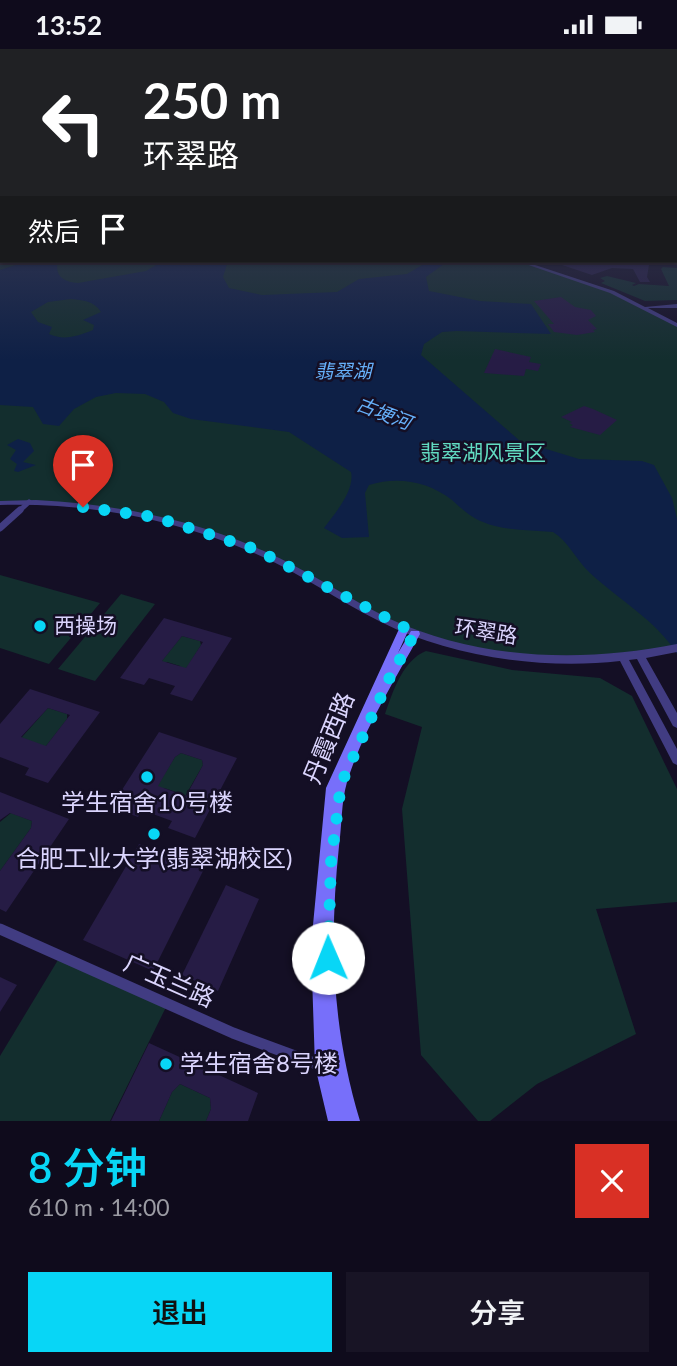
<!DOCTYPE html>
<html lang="zh">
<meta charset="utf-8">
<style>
body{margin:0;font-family:Lato,"Noto Sans SC",sans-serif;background:#181425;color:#f1f3f6;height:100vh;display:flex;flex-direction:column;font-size:26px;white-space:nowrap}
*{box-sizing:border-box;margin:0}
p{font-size:23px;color:#9b9ba3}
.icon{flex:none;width:38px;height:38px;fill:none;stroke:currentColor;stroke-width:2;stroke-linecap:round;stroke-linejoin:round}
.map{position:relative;height:1072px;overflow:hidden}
.drawer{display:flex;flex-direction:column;background:#0f0b1c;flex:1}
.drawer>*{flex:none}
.guide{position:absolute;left:0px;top:0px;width:677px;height:214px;box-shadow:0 2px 5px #0004,0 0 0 2px #2f2b3b;background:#202124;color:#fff;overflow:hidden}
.pin{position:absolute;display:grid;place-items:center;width:60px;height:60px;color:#fff;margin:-72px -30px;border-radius:50% 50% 50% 0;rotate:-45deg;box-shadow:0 0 7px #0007}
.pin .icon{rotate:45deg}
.me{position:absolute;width:77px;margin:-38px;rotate:359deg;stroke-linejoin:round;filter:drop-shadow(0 0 5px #0008)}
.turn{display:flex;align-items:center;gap:24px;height:147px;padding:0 28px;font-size:32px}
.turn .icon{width:91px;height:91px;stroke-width:2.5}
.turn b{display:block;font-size:49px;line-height:60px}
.then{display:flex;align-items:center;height:66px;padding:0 28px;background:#0003;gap:14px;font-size:26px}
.round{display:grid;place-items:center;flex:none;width:74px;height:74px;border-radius:0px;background:#181425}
.head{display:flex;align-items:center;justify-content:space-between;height:119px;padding:0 28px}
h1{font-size:42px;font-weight:600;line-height:52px;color:#08d6f6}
.cta{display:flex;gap:14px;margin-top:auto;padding:14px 28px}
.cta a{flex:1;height:80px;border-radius:0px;background:#08d6f6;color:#111;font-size:28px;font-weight:600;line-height:80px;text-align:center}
.cta a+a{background:#181425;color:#f1f3f6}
.status{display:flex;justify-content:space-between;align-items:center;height:49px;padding:0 35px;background:#0f0b1c;direction:ltr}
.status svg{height:19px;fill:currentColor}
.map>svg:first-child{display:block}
.green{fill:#132e2e}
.water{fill:#0e2046;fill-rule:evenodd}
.building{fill:#261c45;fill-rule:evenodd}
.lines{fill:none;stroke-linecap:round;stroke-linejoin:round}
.minor-far2{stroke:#413c82;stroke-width:5}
.minor-far1{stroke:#413c82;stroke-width:7}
.minor{stroke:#413c82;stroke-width:11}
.tertiary{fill:#413c82;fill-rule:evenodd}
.secondary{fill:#776ffa;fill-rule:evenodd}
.route{stroke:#08d6f6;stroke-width:12;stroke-dasharray:0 21.6}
.poi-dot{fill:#08d6f6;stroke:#140f25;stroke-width:2.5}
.labels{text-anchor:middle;stroke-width:5;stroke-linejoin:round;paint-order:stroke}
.far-water-label{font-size:19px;font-style:italic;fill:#66b0fa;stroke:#140f25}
.park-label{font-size:21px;fill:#62dcc2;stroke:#140f25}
.poi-label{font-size:21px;fill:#dbd5fe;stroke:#140f25;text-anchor:start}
.street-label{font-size:21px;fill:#dbd5fe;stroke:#140f25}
.near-street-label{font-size:24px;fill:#dbd5fe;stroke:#140f25}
.near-poi-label{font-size:24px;fill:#dbd5fe;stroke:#140f25}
</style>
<div class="status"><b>13:52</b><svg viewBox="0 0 49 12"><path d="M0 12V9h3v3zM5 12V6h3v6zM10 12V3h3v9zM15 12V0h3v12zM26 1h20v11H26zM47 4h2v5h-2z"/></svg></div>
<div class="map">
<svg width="677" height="1072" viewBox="0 0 677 1072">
<rect width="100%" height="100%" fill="#140f25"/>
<g class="green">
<path d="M 0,180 L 2,212 L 519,212 L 612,243 L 677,276 L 677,599 L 659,604 C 573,607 499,613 415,585 C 331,541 247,487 154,467 C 103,457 51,455 0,454 Z"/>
<path d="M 663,218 L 677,219 L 677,251 L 645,252 L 601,234 L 605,232 L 600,229 L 607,227 L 636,234 L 632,236 L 634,237 L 639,235 L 669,237 L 661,220 Z"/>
<path d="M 0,526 L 100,554 L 49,615 L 0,599 Z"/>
<path d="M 121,545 L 155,555 L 95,632 L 58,620 Z"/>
<path d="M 182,587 L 200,592 L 201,596 L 182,626 L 180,617 L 167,613 L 157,618 Z"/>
<path d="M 426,602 L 512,621 L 600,629 L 632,647 L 677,740 L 677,853 L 596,860 L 636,985 L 537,1035 L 490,1072 L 478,1072 L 421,1006 L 402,760 L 422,678 L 385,665 C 393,642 403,611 426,602 Z"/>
<path d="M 48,659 L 67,665 L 67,670 L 39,706 L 14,697 Z"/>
<path d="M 181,704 L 202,711 L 203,716 L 180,756 L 179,744 L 164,739 L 152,746 L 175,708 Z"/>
<path d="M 11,764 L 32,772 L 31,779 L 0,822 L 0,773 Z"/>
<path d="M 61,906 L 168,954 L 110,1072 L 0,1072 L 0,1007 Z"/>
<path d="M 180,1035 L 210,1049 L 211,1060 L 206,1072 L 159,1072 L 172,1043 Z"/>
</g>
<g class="water">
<path d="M 28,212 L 58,212 C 54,227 64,233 78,234 L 146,222 L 163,212 L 228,212 L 223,228 L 229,239 L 262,246 L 337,243 L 359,230 L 407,225 L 429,212 L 448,212 L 426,228 L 429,242 L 480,252 L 531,255 L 551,285 L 457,282 L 442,283 L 424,295 L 421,306 L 520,392 L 579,410 L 642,412 L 654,416 L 672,449 L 677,470 L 677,605 C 656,571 619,551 590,524 C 576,511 569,493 553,483 C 531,481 504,482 483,473 C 470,468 462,460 452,451 C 428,432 397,427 369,436 L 365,444 L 369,488 L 342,489 L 324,479 C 335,464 355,442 351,423 L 289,383 L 191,370 L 173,364 L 164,353 L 145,345 L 116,344 L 96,348 L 74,360 L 59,377 L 43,375 L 33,358 L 0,356 L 0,221 ZM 71,250 C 83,251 94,252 101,263 L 83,271 L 94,276 L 93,281 C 78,287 64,292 49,285 L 52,278 L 38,273 L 31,263 L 48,253 Z"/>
<path d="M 18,390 L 30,394 L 34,402 L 23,413 L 36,416 L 18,423 L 14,422 L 17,415 L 10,410 L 16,401 L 7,396 Z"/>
</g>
<g class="building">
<path d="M 583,212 L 575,215 L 616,212 L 649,216 L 647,228 L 650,233 L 640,233 L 633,220 L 612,219 L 592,226 L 553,213 Z"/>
<path d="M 561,248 L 575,258 L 591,261 L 596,267 L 588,271 L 597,280 L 593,281 L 595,283 L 577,286 L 554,283 L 548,275 L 554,275 L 534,252 Z"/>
<path d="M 495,300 L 531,308 L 529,313 L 541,315 L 538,322 L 526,320 L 524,327 L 484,324 Z"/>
<path d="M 584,357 L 593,360 L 617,371 L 600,386 L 570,378 L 573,376 L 569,374 L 572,373 L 561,368 Z"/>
<path d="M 164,569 L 232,589 L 192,652 L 170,645 L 175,637 L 149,629 L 144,636 L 120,629 ZM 182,587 L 203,593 L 186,619 L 162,612 Z"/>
<path d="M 30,640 L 100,663 L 48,734 L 25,726 L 29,719 L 0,708 L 0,675 ZM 48,659 L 70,666 L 46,697 L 21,688 Z"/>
<path d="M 159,683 L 237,709 L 195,789 L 168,779 L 172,772 L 142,761 L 138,768 L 111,758 ZM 181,704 L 202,711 L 203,716 L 186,747 L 158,737 L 175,708 Z"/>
<path d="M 0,743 L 69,770 L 6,863 L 0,860 L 0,822 L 31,779 L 32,772 L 10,764 L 0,771 Z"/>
<path d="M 139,795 L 204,820 L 153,922 L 83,891 Z"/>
<path d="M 226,836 L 259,850 L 218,942 L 182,926 Z"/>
<path d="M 0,928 L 17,936 L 0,963 Z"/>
<path d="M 149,994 L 258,1044 L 248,1072 L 206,1072 L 211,1060 L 210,1049 L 180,1035 L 172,1043 L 159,1072 L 111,1072 Z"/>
</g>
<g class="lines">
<path class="minor-far2" d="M 18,463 L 29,453"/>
<path class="minor-far1" d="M 0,479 L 20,461"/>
<path class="minor" d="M 0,880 L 233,984 L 322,1017"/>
<g class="tertiary">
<rect x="0" y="179" width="2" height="2"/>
<path d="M 517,212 L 523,212 L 614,242 L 645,258 L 677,255 L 677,259 L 648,259 L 677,274 L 677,278 L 610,244 Z"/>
<path d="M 36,451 C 115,455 192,470 264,502 C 308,521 347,549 390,570 C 479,611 582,614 677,595 L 677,603 L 646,609 L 677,664 L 677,679 L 673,677 L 637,610 L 629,611 L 677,700 L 677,716 L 673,714 L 620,612 C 543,621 451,608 381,573 C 338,552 299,523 254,504 C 171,469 91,454 0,456 L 0,452 Z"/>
</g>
<g class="secondary">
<rect x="676" y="164" width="1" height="2"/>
<path d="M 404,576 L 408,577 L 409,580 L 398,604 L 411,582 L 419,582 L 420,585 C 394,633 363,681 347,733 C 341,754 342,776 339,797 C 329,893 332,979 360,1072 L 328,1072 L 315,1017 L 311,897 L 326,739 L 399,580 L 400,577 Z"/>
</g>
</g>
<linearGradient id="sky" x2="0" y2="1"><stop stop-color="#0b0814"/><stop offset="0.52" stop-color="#343751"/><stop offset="1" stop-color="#343751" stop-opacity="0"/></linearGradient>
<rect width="677" height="311" fill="url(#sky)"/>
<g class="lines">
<path class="route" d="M 83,458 L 155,468 L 255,500 L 415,584 L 390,628 L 341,735 L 331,813 L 328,909"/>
</g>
<g class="poi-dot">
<circle cx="40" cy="577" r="7"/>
<circle cx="147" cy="728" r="7"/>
<circle cx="154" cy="785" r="7"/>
<circle cx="166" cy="1015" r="7"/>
</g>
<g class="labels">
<g class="far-water-label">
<text x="343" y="329">翡翠湖</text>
<text transform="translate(384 364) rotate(21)" y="7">古埂河</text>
</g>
<g class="park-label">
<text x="483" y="411">翡翠湖风景区</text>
</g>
<g class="poi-label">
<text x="54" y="584">西操场</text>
</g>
<g class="street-label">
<text transform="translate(486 583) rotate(9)" y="7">环翠路</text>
</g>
<g class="near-street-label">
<text transform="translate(329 689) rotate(-68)" y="8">丹霞西路</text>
<text transform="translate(169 932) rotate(24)" y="8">广玉兰路</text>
</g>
<g class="near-poi-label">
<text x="147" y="762">学生宿舍10号楼</text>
<text x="154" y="818">合肥工业大学(翡翠湖校区)</text>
<text x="180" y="1023" text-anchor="start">学生宿舍8号楼</text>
</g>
</g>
</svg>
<div class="pin" style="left:83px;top:458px;background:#d93025"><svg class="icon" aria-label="arrive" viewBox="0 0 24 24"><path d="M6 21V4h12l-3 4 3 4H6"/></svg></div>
<svg class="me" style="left:328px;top:909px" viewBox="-20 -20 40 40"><circle r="19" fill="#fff"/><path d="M0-13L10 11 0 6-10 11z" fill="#08d6f6"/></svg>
<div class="guide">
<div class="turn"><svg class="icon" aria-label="left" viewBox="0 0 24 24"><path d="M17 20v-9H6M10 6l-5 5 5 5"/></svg><div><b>250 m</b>环翠路</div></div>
<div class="then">然后<svg class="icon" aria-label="arrive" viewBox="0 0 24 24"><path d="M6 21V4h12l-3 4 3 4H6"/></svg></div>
</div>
</div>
<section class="drawer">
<div class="head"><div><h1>8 分钟</h1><p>610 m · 14:00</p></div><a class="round" style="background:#d93025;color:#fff"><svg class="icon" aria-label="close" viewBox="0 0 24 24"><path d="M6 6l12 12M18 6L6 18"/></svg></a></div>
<div class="cta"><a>退出</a><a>分享</a></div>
</section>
